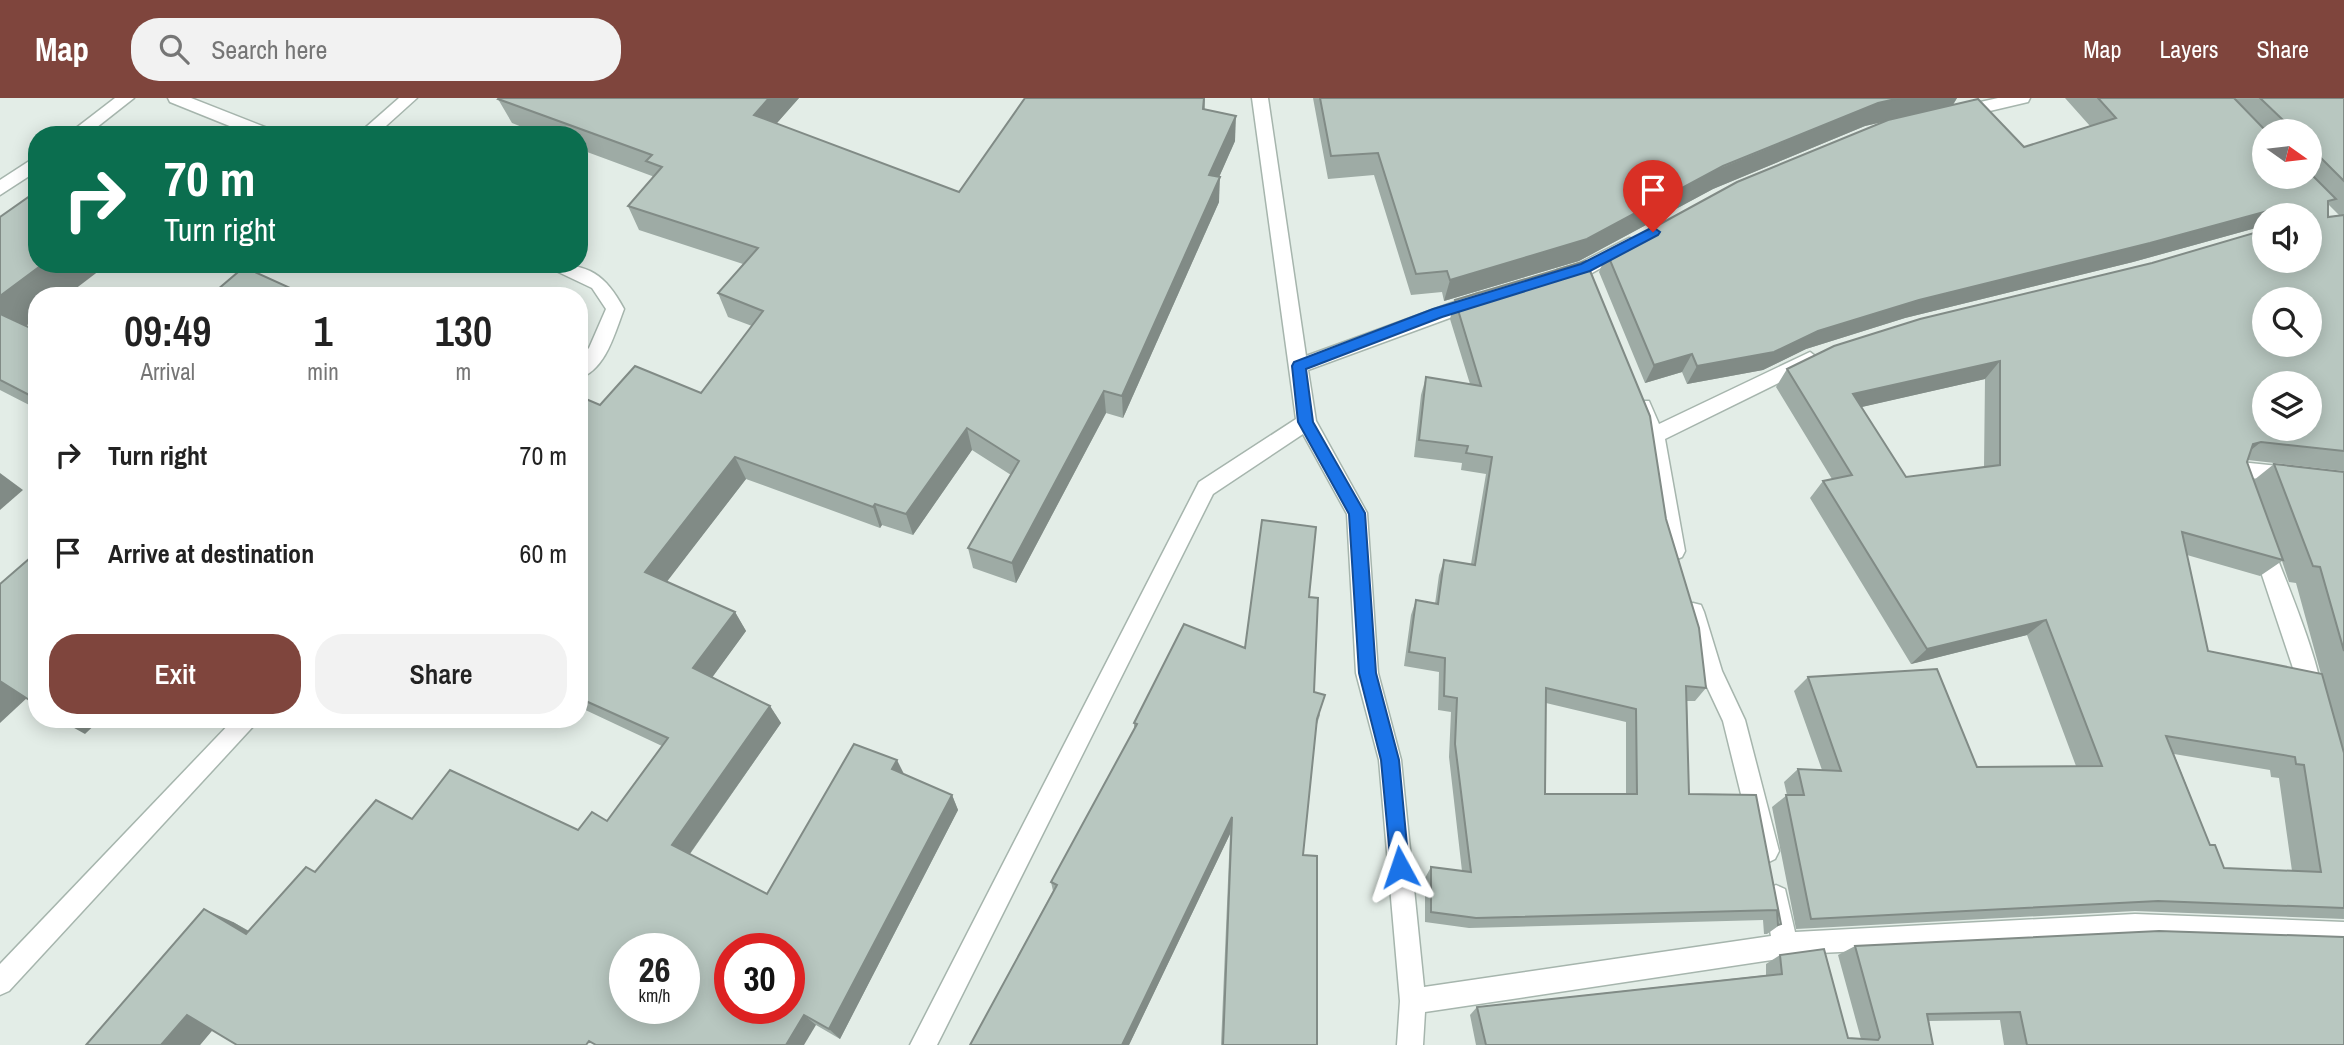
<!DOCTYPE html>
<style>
body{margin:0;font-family:"Archivo Narrow",sans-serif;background:#f2f2f2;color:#222;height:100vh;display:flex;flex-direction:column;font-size:26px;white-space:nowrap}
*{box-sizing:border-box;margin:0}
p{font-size:23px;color:#767676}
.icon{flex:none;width:38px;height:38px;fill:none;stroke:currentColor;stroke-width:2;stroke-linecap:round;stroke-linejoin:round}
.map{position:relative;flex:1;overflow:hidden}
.drawer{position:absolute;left:28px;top:189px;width:560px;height:441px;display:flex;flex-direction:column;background:#fff;border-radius:28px;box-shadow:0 4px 18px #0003}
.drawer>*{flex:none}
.guide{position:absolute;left:28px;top:28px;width:560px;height:147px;border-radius:28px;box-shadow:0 4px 18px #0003;background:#0b6e4f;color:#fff;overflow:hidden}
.needle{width:46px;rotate:104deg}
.fabs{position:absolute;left:2252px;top:21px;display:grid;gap:14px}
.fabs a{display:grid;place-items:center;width:70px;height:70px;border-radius:50%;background:#fff;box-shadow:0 4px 18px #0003;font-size:35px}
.speed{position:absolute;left:609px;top:835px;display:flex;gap:14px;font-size:35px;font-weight:700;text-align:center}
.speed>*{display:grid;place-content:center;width:91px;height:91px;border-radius:50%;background:#fff;box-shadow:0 4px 18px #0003;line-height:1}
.speed small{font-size:18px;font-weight:400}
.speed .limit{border:10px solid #d22;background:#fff;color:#111}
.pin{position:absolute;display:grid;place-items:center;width:60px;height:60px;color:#fff;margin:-72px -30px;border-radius:50% 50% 50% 0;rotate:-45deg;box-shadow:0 0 7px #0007}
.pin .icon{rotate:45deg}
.me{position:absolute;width:77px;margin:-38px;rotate:355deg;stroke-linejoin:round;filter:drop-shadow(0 0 5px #0008)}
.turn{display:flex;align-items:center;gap:24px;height:147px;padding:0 21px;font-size:32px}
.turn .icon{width:91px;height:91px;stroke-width:2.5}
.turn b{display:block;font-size:49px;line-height:60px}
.eta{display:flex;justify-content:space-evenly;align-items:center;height:119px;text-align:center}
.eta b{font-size:42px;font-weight:600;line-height:49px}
.action{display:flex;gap:14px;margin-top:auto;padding:14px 21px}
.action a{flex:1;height:80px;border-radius:28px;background:#7f453d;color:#fff;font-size:28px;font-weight:600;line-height:80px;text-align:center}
.action a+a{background:#f2f2f2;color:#222}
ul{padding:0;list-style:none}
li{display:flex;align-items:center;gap:21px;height:98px;padding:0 21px}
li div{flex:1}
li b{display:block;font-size:26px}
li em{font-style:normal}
header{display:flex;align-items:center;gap:42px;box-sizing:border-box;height:98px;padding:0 35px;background:#7f453d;color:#fff}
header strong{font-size:33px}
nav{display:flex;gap:38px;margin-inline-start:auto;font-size:24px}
.search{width:490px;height:63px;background:#f2f2f2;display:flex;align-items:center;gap:18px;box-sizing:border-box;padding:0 24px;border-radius:28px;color:#767676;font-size:26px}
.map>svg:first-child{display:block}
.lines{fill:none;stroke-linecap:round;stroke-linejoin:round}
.minor-casing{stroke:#a6b5ad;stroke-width:3}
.minor{fill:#fff;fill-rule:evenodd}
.wall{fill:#9eaba5;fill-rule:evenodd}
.shaded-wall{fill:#818b86}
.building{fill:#b8c7c0;stroke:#818b86;stroke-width:2;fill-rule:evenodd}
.route{fill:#1a73e8;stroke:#114b97;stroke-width:2}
</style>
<header>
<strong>Map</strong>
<div class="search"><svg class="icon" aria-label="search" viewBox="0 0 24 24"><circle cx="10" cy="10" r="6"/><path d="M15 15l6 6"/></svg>Search here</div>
<nav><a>Map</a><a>Layers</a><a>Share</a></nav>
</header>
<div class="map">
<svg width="2344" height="947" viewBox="0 0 2344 947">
<rect width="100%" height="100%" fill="#e3ede7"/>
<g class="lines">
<defs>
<g id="minor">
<path d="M 115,0 L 134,0 L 87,37 L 67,37 Z"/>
<path d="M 168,0 L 191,0 L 275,33 L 277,37 L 252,37 L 170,4 Z"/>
<path d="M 399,0 L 417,0 L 376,37 L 357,37 Z"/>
<path d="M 1252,0 L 1268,0 L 1306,258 L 1479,195 L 1488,202 L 1485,207 L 1308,272 L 1316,323 L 1367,415 L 1378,575 L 1401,662 L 1424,889 L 1771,838 L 1764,799 L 1767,791 L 1776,787 L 1785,791 L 1795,834 L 2135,816 L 2344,824 L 2344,848 L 2135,840 L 1819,855 L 1425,914 L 1423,947 L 1397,947 L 1400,903 L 1379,662 L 1356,575 L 1347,416 L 1303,336 L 1213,396 L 937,947 L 910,947 L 1199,384 L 1296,321 Z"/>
<path d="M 1998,0 L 2030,0 L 2028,4 L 1960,20 L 1952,14 L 1954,10 Z"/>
<path d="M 37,58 L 37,73 L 0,97 L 0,82 Z"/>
<path d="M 1629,140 L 1635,141 L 1638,146 L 1635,151 L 1592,175 L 1563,184 L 1554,177 L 1557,172 L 1580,165 Z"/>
<path d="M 549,166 C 589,166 605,176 624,211 C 615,234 606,272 579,280 L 579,260 L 589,250 L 606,211 L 592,190 L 552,171 Z"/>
<path d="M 1810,254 L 1819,261 L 1817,266 L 1665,341 L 1685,453 L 1682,459 L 1675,462 L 1668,459 L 1644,337 L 1632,308 L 1635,303 L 1649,303 L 1659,326 Z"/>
<path d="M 2240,364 L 2344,375 L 2344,391 L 2251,380 L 2248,393 L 2234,393 C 2230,384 2229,375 2233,366 Z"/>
<path d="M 2261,435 L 2268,438 L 2271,444 C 2281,471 2330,586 2321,606 L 2313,609 L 2305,606 L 2251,444 L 2254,438 Z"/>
<path d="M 1693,505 L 1701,507 L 1704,514 L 1722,573 L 1745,622 L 1779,753 L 1775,761 L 1767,765 L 1759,761 L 1755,753 L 1723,623 L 1700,574 L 1682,514 L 1685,507 Z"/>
<path d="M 234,621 L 260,621 L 9,893 L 0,897 L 0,866 Z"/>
</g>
</defs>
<use href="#minor" class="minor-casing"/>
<use href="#minor" class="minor"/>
</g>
<g class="wall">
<path d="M 499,0 L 799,0 L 776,26 L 959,94 L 1025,0 L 1205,0 L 1205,11 L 1235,43 L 1219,79 L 1219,104 L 1123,320 L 1106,315 L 1016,485 L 973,470 L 968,450 L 1011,377 L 972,352 L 913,437 L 882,427 L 880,430 L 746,381 L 666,484 L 735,514 L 746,533 L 712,579 L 770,608 L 781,625 L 690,756 L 767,796 L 904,676 L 952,697 L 958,712 L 840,941 L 816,927 L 212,932 L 200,947 L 233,824 L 249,833 L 315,774 L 412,721 L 578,732 L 607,723 L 662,648 L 579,609 L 579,298 L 600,307 L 701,295 L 752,228 L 728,219 L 718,195 L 743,166 L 639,132 L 628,108 L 653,79 L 652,78 L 579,51 L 579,37 L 542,37 L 512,25 L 498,1 Z"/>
<path d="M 1313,0 L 1957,0 L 1953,7 L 2024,49 L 2090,28 L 2065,0 L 2344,0 L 2344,373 L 2248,362 L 2247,364 L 2254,382 L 2274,366 L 2344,374 L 2344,821 L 2135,813 L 1796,831 L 1772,709 L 1787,697 L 1784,684 L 1798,671 L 1822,672 L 1794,593 L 1808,579 L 1977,669 L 2076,668 L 2027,537 L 1911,566 L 1810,400 L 1823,383 L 1832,381 L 1776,289 L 1787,271 L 2264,163 L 2310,117 L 2264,117 L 2264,129 L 2263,128 L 2133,164 L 1905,220 L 1806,251 L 1763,272 L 1687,286 L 1682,274 L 1645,285 L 1599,174 L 1607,155 L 1886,23 L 1865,28 L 1713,91 L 1579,163 L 1444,203 L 1442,194 L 1411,197 L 1374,77 L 1328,81 ZM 2264,33 L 2310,33 L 2310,79 ZM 2329,107 L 2339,117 L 2328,119 L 2328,108 ZM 1985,281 L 1984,369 L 1906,379 L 1861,309 ZM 2187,457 L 2260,478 L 2282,463 L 2289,484 L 2296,485 L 2321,576 L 2208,553 ZM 2174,656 L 2270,672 L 2271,679 L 2279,680 L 2292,773 L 2224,770 L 2210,747 Z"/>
<path d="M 0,119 L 26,228 L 37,233 L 37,311 L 0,292 Z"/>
<path d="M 1455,202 L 1666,421 L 1706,590 L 1695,603 L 1687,603 L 1689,696 L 1756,697 L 1781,826 L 1767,836 L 1764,836 L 1763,822 L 1469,830 L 1425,824 L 1425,780 L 1431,769 L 1462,773 L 1449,659 L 1451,614 L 1438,612 L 1439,574 L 1404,568 L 1411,517 L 1416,502 L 1435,506 L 1439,477 L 1444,462 L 1471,466 L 1486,376 L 1461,372 L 1462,365 L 1414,359 L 1421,297 L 1426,279 L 1470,286 L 1450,221 ZM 1546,605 L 1626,624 L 1626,696 L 1545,696 Z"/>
<path d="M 1245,550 L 1314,594 L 1320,617 L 1316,629 L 1303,757 L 1317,947 L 1221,947 L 1230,736 L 1129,947 L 970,947 L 1053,793 L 1051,784 L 1134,632 L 1134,625 Z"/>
<path d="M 1855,848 L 2344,947 L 2004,947 L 2000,922 L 1929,923 L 1933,947 L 1476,947 L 1470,917 L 1477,909 L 1766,877 L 1766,866 L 1780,857 L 1848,940 L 1861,941 L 1838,857 Z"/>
</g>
<g class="shaded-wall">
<path d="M 769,0 L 799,0 L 762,42 L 754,17 Z"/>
<path d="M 1900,0 L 1957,0 L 1952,8 L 1865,28 L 1713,91 L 1579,163 L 1444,203 L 1450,182 L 1878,5 Z"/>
<path d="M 1236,18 L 1235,43 L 1209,102 L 1209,77 Z"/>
<path d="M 1220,79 L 1219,104 L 1123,320 L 1122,298 Z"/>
<path d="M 2282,109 L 2274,117 L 2264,117 L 2264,127 L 2263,128 L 2133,164 L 1905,220 L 1806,251 L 1763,272 L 1687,286 L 1697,268 L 1818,233 L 1919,202 Z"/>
<path d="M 43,166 L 108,166 L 66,198 L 37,198 L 37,220 L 16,235 L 0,221 L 0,198 Z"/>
<path d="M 1692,256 L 1682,274 L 1645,285 L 1654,267 Z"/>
<path d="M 2000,263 L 1985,281 L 1840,314 L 1853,296 Z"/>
<path d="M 1104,293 L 1106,315 L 1016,485 L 1012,465 Z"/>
<path d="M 967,330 L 972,352 L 913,437 L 906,416 Z"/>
<path d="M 2261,344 L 2240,361 L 2253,346 Z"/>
<path d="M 735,359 L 746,381 L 659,494 L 645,474 Z"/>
<path d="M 0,375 L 23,392 L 0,412 Z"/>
<path d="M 875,406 L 882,427 L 880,430 L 873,409 Z"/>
<path d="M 735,514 L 746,533 L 706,588 L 693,570 Z"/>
<path d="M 2046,522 L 2027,537 L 1911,566 L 1927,551 Z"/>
<path d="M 0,583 L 28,599 L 0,625 Z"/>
<path d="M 770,608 L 781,625 L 686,761 L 672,747 Z"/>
<path d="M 58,621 L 101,621 L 85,636 Z"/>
<path d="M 897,662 L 905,678 L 892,671 Z"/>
<path d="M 952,697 L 958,712 L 840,941 L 829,931 Z"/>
<path d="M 1232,719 L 1230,736 L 1129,947 L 1122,947 Z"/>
<path d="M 204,811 L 233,824 L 274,848 L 246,836 Z"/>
<path d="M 187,917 L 217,927 L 200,947 L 161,947 Z"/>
<path d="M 804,917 L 816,927 L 804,947 L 786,947 Z"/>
</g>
<g class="building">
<path d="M 499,0 L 769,0 L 754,17 L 959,94 L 1025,0 L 1204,0 L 1203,11 L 1236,18 L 1209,77 L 1220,79 L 1122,298 L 1104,293 L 1012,465 L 968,450 L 1019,363 L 967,330 L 906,416 L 875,406 L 873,409 L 735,359 L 645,474 L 735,514 L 693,570 L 770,608 L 672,747 L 767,796 L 854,646 L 897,662 L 892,671 L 952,697 L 829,931 L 804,917 L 786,947 L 596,947 L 589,943 L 586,947 L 237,947 L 187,917 L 161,947 L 86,947 L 204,811 L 246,836 L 306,769 L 315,774 L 376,702 L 412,721 L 450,672 L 578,732 L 592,714 L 607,723 L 668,640 L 579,600 L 579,298 L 600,307 L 635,268 L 701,295 L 763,213 L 718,195 L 758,150 L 628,108 L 662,69 L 646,63 L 652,57 L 498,1 ZM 625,850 L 684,850 L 684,910 L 625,910 ZM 730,850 L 789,850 L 789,910 L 730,910 Z"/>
<path d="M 1320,0 L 1900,0 L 1878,5 L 1723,68 L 1587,141 L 1450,182 L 1447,173 L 1416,176 L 1378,55 L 1331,58 Z"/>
<path d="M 2098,0 L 2234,0 L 2266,33 L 2264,33 L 2264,79 L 2310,79 L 2310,75 L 2336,101 L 2328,103 L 2328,119 L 2344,117 L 2344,353 L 2261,344 L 2253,346 L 2247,364 L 2283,462 L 2182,434 L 2208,553 L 2322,576 L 2344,655 L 2344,810 L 2158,803 L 1811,821 L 1786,697 L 1804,697 L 1798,671 L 1841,673 L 1808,579 L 1937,571 L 1977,669 L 2102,668 L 2046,522 L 1927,551 L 1823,383 L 1852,377 L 1787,271 L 1834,248 L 1920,221 L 2152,165 L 2264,132 L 2264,163 L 2310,163 L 2310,117 L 2285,117 L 2286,112 L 2282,109 L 2150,145 L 1919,202 L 1818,233 L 1774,254 L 1697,268 L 1692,256 L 1654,267 L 1607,155 L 1737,84 L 1888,22 L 1978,1 L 2024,49 L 2116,20 ZM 2264,201 L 2310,201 L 2310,247 L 2264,247 ZM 2000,263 L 2000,367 L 1906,379 L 1853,296 ZM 2264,285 L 2310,285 L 2310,331 L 2264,331 ZM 2166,638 L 2295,659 L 2296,666 L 2304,667 L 2321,774 L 2224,770 L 2215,747 L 2210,747 Z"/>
<path d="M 2260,0 L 2344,0 L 2344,83 L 2319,58 L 2310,58 L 2310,33 L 2284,33 L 2284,23 Z"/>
<path d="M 37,93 L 37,166 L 43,166 L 0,198 L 0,119 Z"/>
<path d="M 1586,163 L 1650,318 L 1666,421 L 1699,530 L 1706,590 L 1686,588 L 1689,696 L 1756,697 L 1781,826 L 1778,827 L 1777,812 L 1476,820 L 1431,814 L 1431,769 L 1471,774 L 1455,646 L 1457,600 L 1444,598 L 1445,560 L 1409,554 L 1416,502 L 1438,506 L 1444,462 L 1475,467 L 1492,359 L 1466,355 L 1468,348 L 1419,342 L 1426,279 L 1481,288 L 1455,202 ZM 1546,590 L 1636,611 L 1637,696 L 1545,696 Z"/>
<path d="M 244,169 L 299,194 L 295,198 L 210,198 Z"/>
<path d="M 0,216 L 37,233 L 37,301 L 0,282 Z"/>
<path d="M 2274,366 L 2344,374 L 2344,553 L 2320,469 L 2313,468 Z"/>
<path d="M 1262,422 L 1316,429 L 1309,499 L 1318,500 L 1314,594 L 1325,597 L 1317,621 L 1303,757 L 1317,758 L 1317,947 L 1223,947 L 1232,719 L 1122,947 L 970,947 L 1057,787 L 1051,784 L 1137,626 L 1134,625 L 1184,526 L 1245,550 Z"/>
<path d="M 37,454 L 37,607 L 0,583 L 0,486 Z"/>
<path d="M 2159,833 L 2344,839 L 2344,947 L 2027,947 L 2020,914 L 1927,916 L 1933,947 L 1486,947 L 1477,909 L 1782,876 L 1780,857 L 1824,851 L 1848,940 L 1878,942 L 1880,939 L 1855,848 Z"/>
</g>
<path class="route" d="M 1653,129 L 1660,134 L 1658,137 L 1590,173 L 1442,219 L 1306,271 L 1313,324 L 1365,415 L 1376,575 L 1399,662 L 1409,769 L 1407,775 L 1400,778 L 1394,775 L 1391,769 L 1381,662 L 1359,575 L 1349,416 L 1298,324 L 1292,268 L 1294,264 L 1433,211 L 1581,166 Z"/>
</svg>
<div class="fabs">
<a><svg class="needle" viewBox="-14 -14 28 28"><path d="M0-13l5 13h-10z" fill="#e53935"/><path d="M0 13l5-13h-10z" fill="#767676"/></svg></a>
<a><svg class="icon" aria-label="sound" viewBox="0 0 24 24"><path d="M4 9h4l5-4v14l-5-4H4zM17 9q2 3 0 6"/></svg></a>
<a><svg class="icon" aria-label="search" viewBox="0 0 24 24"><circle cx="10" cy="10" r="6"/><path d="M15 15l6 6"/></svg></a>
<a><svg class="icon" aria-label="layers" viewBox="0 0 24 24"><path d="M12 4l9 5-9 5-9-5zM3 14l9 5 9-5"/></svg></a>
</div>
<div class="speed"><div>26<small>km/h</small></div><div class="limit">30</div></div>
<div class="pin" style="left:1653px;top:134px;background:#d93025"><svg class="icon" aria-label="arrive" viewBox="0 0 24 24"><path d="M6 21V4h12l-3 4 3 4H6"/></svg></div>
<svg class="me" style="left:1400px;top:769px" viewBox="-20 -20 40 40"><path d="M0-17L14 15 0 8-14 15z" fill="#1a73e8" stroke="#fff" stroke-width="4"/></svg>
<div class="guide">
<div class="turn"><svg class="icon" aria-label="right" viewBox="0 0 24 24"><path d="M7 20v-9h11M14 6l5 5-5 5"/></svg><div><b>70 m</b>Turn right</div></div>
</div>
<section class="drawer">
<div class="eta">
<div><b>09:49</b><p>Arrival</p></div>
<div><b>1</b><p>min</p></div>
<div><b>130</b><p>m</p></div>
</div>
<ul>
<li><svg class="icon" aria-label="right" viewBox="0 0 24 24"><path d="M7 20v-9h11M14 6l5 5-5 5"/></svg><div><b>Turn right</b></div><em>70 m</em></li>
<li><svg class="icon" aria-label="arrive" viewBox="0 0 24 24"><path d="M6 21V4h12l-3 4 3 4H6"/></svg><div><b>Arrive at destination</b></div><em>60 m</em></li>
</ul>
<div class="action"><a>Exit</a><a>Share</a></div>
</section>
</div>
